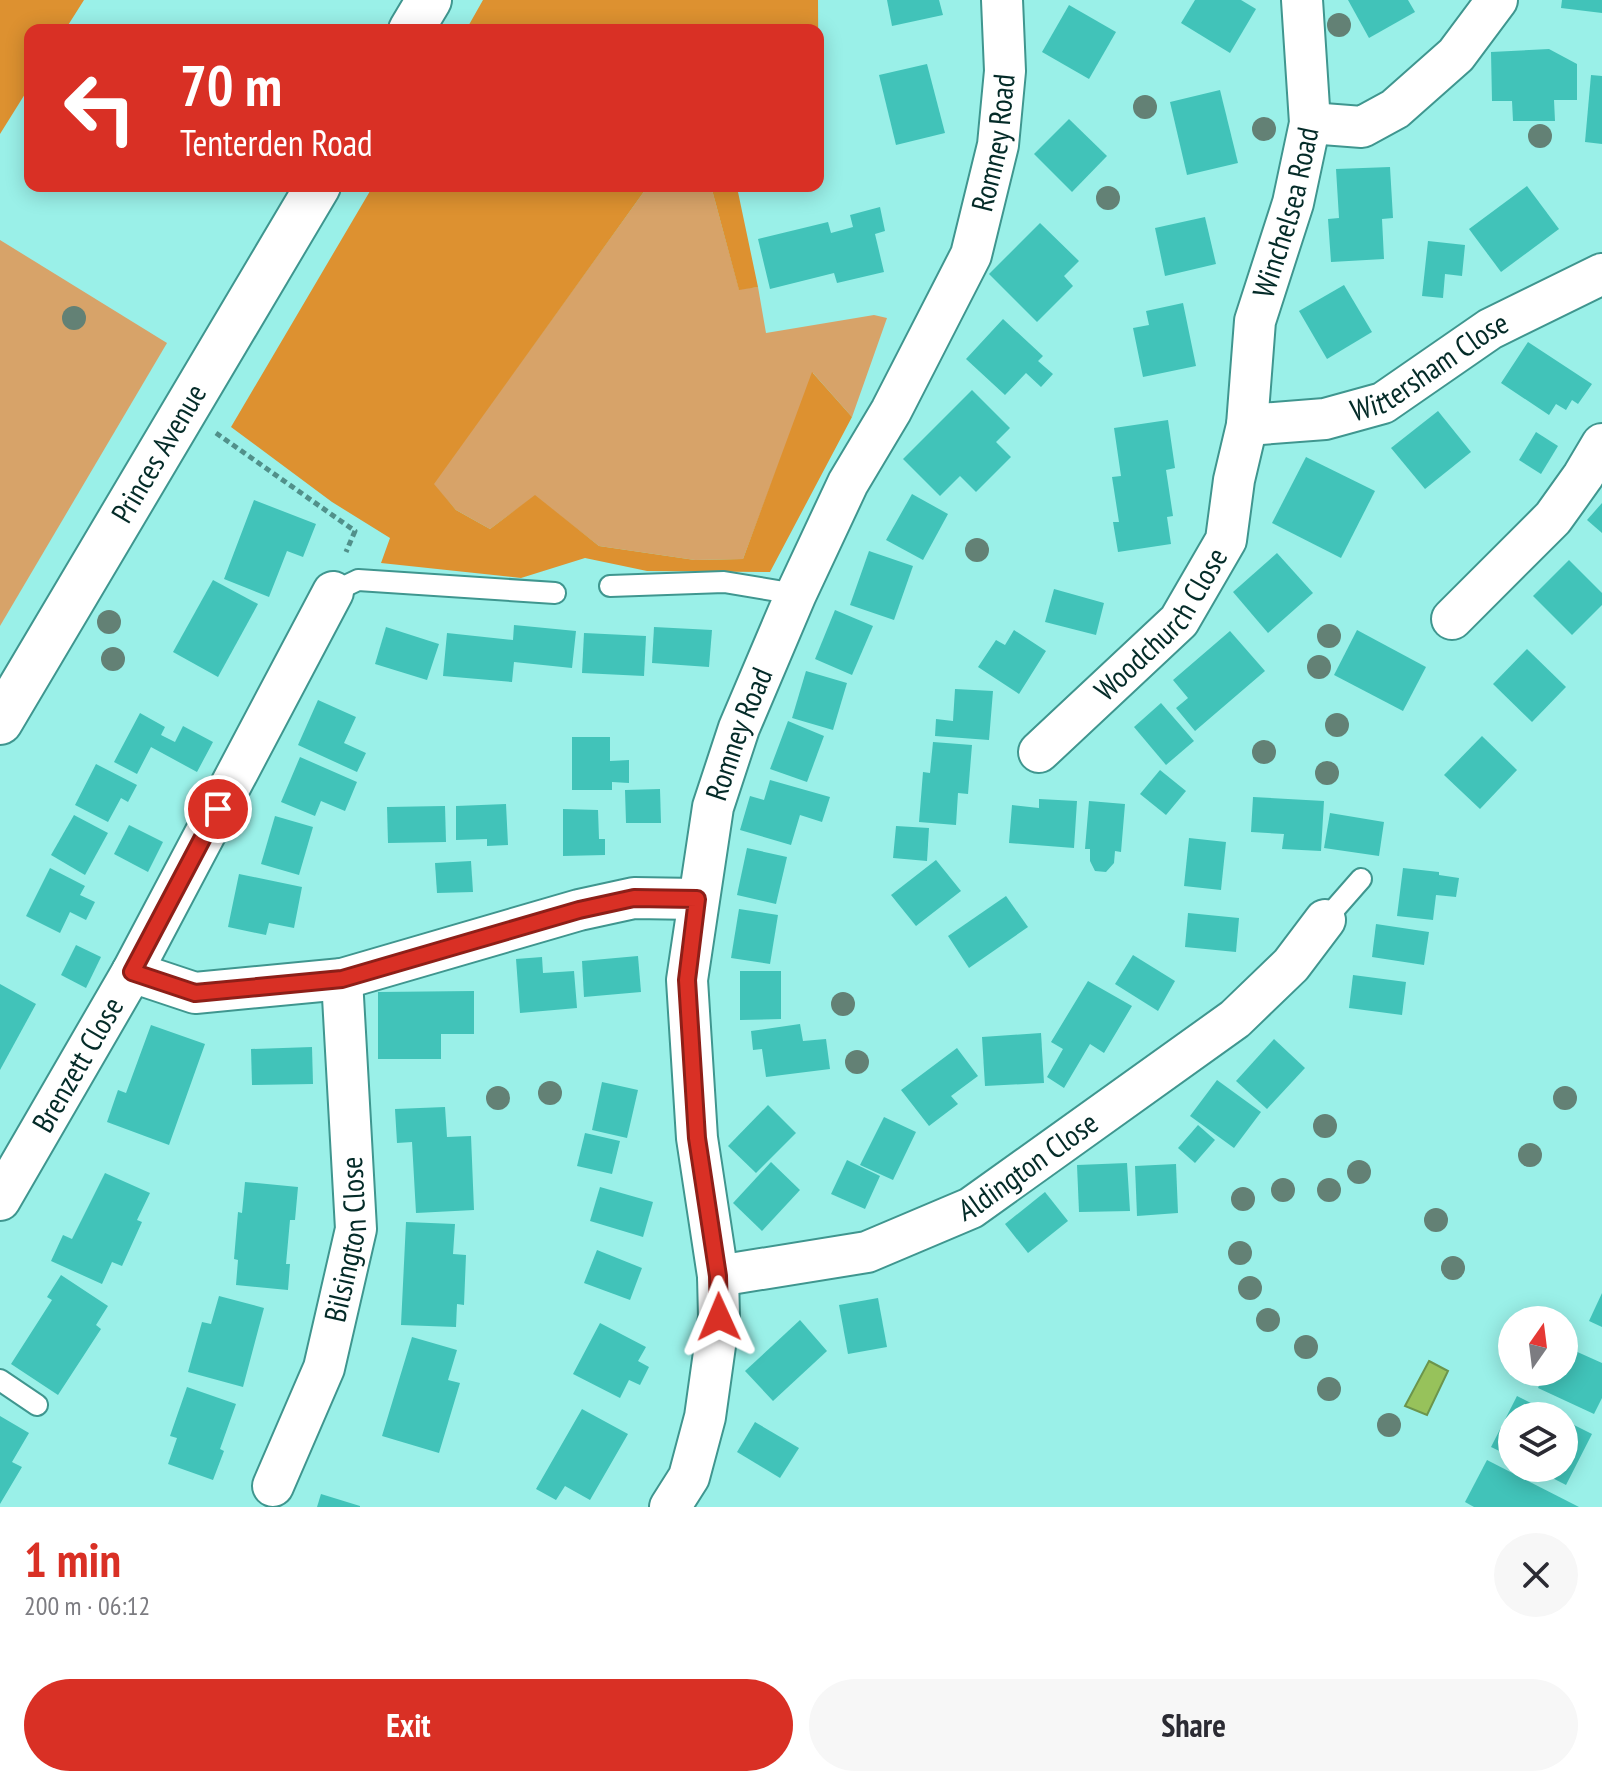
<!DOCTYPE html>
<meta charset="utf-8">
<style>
body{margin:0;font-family:"PT Sans Narrow",sans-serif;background:#f7f7f7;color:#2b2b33;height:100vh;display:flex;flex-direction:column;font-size:30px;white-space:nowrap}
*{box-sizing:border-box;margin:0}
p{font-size:26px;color:#7c7c81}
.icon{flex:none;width:44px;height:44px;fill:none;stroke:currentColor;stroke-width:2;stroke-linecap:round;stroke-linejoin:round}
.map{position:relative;height:1507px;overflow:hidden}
.drawer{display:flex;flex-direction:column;background:#fff;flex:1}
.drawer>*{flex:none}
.hud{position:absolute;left:24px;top:24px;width:800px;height:168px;border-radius:16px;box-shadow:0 4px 20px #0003;background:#d93025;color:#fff;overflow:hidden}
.needle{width:52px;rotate:14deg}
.buttons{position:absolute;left:1498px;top:1306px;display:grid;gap:16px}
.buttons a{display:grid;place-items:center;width:80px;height:80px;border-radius:50%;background:#fff;box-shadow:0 4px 20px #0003;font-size:40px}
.pin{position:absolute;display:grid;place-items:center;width:68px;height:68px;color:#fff;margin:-34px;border:4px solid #fff;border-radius:50%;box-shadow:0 2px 8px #0007}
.me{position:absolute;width:88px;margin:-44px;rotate:359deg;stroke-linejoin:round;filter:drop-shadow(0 0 6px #0008)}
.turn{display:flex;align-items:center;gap:28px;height:168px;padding:0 24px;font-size:36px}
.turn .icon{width:104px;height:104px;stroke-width:2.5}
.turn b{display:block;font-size:56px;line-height:68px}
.round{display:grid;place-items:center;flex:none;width:84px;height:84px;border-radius:42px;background:#f7f7f7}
.headline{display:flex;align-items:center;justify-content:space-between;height:136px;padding:0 24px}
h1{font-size:48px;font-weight:700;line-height:60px;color:#d93025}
.action{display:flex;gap:16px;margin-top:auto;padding:16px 24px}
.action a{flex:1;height:92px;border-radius:48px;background:#d93025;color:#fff;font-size:32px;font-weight:700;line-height:92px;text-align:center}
.action a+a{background:#f7f7f7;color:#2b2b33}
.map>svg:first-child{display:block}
.green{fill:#d7a369}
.forest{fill:#dd9130}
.water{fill:#97c25b;stroke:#6b954c;stroke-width:2}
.building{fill:#41c3b9}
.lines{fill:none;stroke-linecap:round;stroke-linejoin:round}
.service-casing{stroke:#3f968f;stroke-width:24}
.minor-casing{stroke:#3f968f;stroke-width:44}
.tertiary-casing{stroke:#3f968f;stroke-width:48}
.path{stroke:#51908a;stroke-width:5;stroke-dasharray:6 4;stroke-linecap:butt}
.service{stroke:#fff;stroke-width:20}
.minor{stroke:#fff;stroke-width:40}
.tertiary{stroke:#fff;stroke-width:44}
.tree{fill:#638175}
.route-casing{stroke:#8d1f18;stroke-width:20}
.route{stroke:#d93025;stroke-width:14}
.labels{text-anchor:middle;stroke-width:6;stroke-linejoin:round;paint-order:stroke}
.street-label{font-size:30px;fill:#042b28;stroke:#fefffe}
</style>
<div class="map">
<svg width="1602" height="1507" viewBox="0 0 1602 1507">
<rect width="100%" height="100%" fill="#9af0e8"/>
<g class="green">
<path d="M 648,186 L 711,186 L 739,289 L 758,287 L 766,333 L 874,315 L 887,318 L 852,417 L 813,373 L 743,559 L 695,560 L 599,546 L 535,496 L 490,529 L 456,510 L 433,484 Z"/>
<path d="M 0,240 L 167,343 L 0,626 Z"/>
</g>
<g class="forest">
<path d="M 0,0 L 84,0 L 65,30 L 30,30 L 30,86 L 0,134 Z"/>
<path d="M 483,0 L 818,0 L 819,172 L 818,30 L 466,30 Z"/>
<path d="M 373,186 L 648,186 L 434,484 L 456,510 L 490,529 L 535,495 L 599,546 L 695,560 L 743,559 L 812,372 L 852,417 L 770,572 L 647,571 L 585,558 L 521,578 L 381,563 L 390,538 L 332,502 L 231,427 Z"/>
<path d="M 711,186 L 760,186 L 738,192 L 758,287 L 739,290 Z"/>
</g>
<path class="water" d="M 1429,1361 L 1448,1371 L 1427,1415 L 1405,1406 Z"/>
<g class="building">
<path d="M 887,0 L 939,0 L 943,15 L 892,26 Z"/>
<path d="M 1195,0 L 1241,0 L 1256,9 L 1230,53 L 1181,23 Z"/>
<path d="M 1348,0 L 1408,0 L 1415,12 L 1369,38 Z"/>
<path d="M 1562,0 L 1602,0 L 1602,13 L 1561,8 Z"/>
<path d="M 1069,5 L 1116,32 L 1089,79 L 1042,52 Z"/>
<path d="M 1549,49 L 1577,64 L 1577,100 L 1554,100 L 1555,121 L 1513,121 L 1512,101 L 1492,101 L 1491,52 Z"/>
<path d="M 927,64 L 945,133 L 896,145 L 879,75 Z"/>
<path d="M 1591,75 L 1602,76 L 1602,144 L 1585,142 Z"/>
<path d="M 1220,90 L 1238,163 L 1187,175 L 1170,102 Z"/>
<path d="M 1069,119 L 1107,156 L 1072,192 L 1034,154 Z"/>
<path d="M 1390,167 L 1393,218 L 1382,219 L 1384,259 L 1331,262 L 1328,219 L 1339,218 L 1336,169 Z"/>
<path d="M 1527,186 L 1559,229 L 1501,272 L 1469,229 Z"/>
<path d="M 880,207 L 885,231 L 875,234 L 884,272 L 837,283 L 834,273 L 770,289 L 758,239 L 828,222 L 831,233 L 853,227 L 850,215 Z"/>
<path d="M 1205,217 L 1216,264 L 1165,276 L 1155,228 Z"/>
<path d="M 1040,223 L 1079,261 L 1064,276 L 1073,286 L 1037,322 L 989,274 Z"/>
<path d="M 1428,241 L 1465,245 L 1462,276 L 1445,274 L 1443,298 L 1422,296 Z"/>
<path d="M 1344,285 L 1372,332 L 1327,359 L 1299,311 Z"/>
<path d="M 1183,303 L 1196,366 L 1143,377 L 1133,328 L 1149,325 L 1146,311 Z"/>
<path d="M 1003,319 L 1043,356 L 1038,361 L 1053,374 L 1041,387 L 1026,373 L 1005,395 L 966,359 Z"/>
<path d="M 1528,342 L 1592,384 L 1578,404 L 1572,400 L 1566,410 L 1556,404 L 1549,415 L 1501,383 Z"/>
<path d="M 972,390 L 1010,428 L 996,442 L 1011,457 L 976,492 L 960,476 L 940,496 L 903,459 Z"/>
<path d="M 1438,411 L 1471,452 L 1425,489 L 1391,448 Z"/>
<path d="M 1168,420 L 1175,468 L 1166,470 L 1173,516 L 1167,517 L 1171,544 L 1118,552 L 1113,522 L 1119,522 L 1112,477 L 1121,476 L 1114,428 Z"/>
<path d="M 1536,432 L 1558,446 L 1541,474 L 1519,460 Z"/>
<path d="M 1306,457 L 1375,491 L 1341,558 L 1272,523 Z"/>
<path d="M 912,494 L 948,514 L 923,560 L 886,540 Z"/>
<path d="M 254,500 L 316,524 L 303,557 L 287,551 L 269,597 L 224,579 Z"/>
<path d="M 1602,503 L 1602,533 L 1587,520 Z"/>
<path d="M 869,551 L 913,566 L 894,620 L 850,605 Z"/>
<path d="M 1277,553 L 1313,593 L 1268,633 L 1233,592 Z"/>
<path d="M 1569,560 L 1602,593 L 1602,605 L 1572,635 L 1533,596 Z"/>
<path d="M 213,580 L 258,604 L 218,677 L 173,652 Z"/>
<path d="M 1054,589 L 1104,603 L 1096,635 L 1045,622 Z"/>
<path d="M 835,610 L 873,626 L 852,675 L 815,659 Z"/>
<path d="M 514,625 L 576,631 L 572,668 L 514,662 L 512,682 L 443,676 L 447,633 L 513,640 Z"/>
<path d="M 386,627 L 439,644 L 427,680 L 375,664 Z"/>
<path d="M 654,627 L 712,630 L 709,667 L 652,663 Z"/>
<path d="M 1014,630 L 1046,651 L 1019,694 L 978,667 L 996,640 L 1005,645 Z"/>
<path d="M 1357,630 L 1426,667 L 1403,711 L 1334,675 Z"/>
<path d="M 1230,631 L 1265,671 L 1195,731 L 1176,708 L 1188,698 L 1173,680 Z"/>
<path d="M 584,633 L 646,636 L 644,676 L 582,673 Z"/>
<path d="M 1527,649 L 1566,687 L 1532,722 L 1493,684 Z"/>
<path d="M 806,671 L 847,683 L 833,730 L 792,718 Z"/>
<path d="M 955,689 L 993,691 L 989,740 L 935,736 L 936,719 L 953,721 Z"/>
<path d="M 318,700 L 356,717 L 344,743 L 366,753 L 357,772 L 298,745 Z"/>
<path d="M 1161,703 L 1194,741 L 1166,765 L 1134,727 Z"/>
<path d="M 140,713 L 165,727 L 161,735 L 175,742 L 183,726 L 213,742 L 197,772 L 151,747 L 137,774 L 114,762 Z"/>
<path d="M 788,721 L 824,736 L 807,782 L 770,769 Z"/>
<path d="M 1482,736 L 1517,770 L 1480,809 L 1444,775 Z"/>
<path d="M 572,737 L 610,737 L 610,761 L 629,760 L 629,783 L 612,782 L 612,790 L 572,790 Z"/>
<path d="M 933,742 L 972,745 L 968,794 L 958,793 L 956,825 L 919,822 L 923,772 L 930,773 Z"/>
<path d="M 300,757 L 357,782 L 345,811 L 321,801 L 315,816 L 281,802 Z"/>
<path d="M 96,764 L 137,785 L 128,802 L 121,798 L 108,822 L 75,805 Z"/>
<path d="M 1160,770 L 1186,791 L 1166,815 L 1140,794 Z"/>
<path d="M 770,780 L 830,797 L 822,822 L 800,815 L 791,845 L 740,830 L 750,796 L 764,800 Z"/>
<path d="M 660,789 L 661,823 L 626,823 L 625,790 Z"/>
<path d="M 1253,797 L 1324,801 L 1321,851 L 1282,849 L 1284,834 L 1251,832 Z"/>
<path d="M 1039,799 L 1077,801 L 1074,848 L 1009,843 L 1012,805 L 1039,808 Z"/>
<path d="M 1089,801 L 1125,804 L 1121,852 L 1115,851 L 1114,863 L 1106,872 L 1095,871 L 1090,861 L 1090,849 L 1085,849 Z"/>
<path d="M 506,804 L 508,845 L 487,846 L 487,839 L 456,840 L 456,806 Z"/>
<path d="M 445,806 L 446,842 L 388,843 L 387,807 Z"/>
<path d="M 563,809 L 598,810 L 599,839 L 605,839 L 605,855 L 563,856 Z"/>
<path d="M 1330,813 L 1384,822 L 1379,856 L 1324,848 Z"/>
<path d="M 74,815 L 108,833 L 85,875 L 51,855 Z"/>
<path d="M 275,816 L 313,827 L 299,875 L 261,864 Z"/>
<path d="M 129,825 L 163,842 L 148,872 L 114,854 Z"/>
<path d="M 896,826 L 929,828 L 927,861 L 893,858 Z"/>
<path d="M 1189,838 L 1226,842 L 1221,890 L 1184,886 Z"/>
<path d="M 747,848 L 787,857 L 776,904 L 737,895 Z"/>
<path d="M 936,860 L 961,891 L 916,926 L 891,895 Z"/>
<path d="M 471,861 L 473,892 L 437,893 L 435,863 Z"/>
<path d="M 50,868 L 85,886 L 80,895 L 95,902 L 86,920 L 70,912 L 60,933 L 26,916 Z"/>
<path d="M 1403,868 L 1439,872 L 1439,875 L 1459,878 L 1456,897 L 1436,895 L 1433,920 L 1397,916 Z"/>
<path d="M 239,874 L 302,887 L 294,928 L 269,923 L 266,935 L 228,927 Z"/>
<path d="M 1006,896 L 1028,927 L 969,968 L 948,936 Z"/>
<path d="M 739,909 L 778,915 L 770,964 L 731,958 Z"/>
<path d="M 1188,913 L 1239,918 L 1236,952 L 1185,947 Z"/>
<path d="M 1376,924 L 1429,932 L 1424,965 L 1372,957 Z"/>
<path d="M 76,945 L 101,957 L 86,988 L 61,975 Z"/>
<path d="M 1133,955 L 1175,981 L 1158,1011 L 1115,984 Z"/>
<path d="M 638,956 L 641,992 L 584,997 L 582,961 Z"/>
<path d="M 542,957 L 543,973 L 574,971 L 577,1008 L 520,1013 L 516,959 Z"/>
<path d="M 740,971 L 781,971 L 781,1019 L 740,1020 Z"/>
<path d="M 1353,975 L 1406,982 L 1402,1015 L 1349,1008 Z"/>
<path d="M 1088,981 L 1132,1006 L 1104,1053 L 1090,1044 L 1064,1088 L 1047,1077 L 1063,1049 L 1051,1042 Z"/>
<path d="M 0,984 L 36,1004 L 0,1070 Z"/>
<path d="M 474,991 L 474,1034 L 441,1034 L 441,1059 L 378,1059 L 378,992 Z"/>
<path d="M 800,1024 L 803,1041 L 826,1039 L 830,1069 L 766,1077 L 762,1049 L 753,1050 L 751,1031 Z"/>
<path d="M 151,1025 L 205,1044 L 169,1145 L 107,1122 L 118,1090 L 126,1093 Z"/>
<path d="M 1041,1033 L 1044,1083 L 985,1086 L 982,1037 Z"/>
<path d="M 1274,1039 L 1305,1068 L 1267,1109 L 1236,1081 Z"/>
<path d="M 312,1047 L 313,1084 L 252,1085 L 251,1049 Z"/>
<path d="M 957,1048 L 978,1076 L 951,1096 L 958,1104 L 929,1126 L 901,1090 Z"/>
<path d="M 1217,1080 L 1261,1112 L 1234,1148 L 1190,1116 Z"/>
<path d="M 602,1082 L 638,1090 L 627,1138 L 592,1130 Z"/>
<path d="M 768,1105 L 796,1133 L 756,1173 L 728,1146 Z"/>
<path d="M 445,1107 L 447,1137 L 471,1136 L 474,1210 L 416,1213 L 412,1142 L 397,1143 L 395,1109 Z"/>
<path d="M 884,1117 L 916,1132 L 893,1180 L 860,1165 Z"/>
<path d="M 1198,1125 L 1215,1140 L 1195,1163 L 1178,1148 Z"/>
<path d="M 585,1133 L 620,1141 L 612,1174 L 577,1166 Z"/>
<path d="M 847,1160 L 880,1176 L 865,1209 L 831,1194 Z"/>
<path d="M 771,1162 L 800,1190 L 762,1231 L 733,1203 Z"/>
<path d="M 1127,1163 L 1130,1211 L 1079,1212 L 1077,1165 Z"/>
<path d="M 1176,1164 L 1178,1213 L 1137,1216 L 1135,1166 Z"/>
<path d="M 105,1173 L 150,1193 L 137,1220 L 142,1222 L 122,1266 L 112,1262 L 102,1284 L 51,1261 L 63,1235 L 72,1239 Z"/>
<path d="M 245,1182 L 298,1187 L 295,1220 L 290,1220 L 286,1264 L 290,1264 L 288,1290 L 236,1285 L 238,1260 L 234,1259 L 238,1212 L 242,1213 Z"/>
<path d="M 600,1187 L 653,1202 L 643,1237 L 590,1221 Z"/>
<path d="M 1045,1192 L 1068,1221 L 1028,1253 L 1005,1224 Z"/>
<path d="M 406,1222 L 455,1224 L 453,1254 L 466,1255 L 464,1305 L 457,1304 L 456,1327 L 401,1325 Z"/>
<path d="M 597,1250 L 642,1268 L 630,1300 L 584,1283 Z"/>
<path d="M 61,1275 L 108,1306 L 96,1325 L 101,1329 L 58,1395 L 11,1364 L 52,1300 L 47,1297 Z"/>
<path d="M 1602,1293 L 1602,1327 L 1589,1321 Z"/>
<path d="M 219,1296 L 264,1308 L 243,1387 L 188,1372 L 202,1322 L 211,1324 Z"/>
<path d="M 878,1298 L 887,1347 L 848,1354 L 839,1305 Z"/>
<path d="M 800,1320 L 827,1351 L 773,1401 L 745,1371 Z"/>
<path d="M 600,1323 L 646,1347 L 638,1361 L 649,1367 L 640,1385 L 629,1380 L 620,1398 L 573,1374 Z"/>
<path d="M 412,1337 L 457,1350 L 448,1380 L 460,1383 L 439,1453 L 382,1436 Z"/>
<path d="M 1564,1346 L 1602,1363 L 1602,1398 L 1594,1414 L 1538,1388 L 1545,1372 L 1564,1372 Z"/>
<path d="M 187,1387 L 236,1404 L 220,1449 L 224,1451 L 213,1480 L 168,1464 L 177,1438 L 170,1436 Z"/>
<path d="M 1517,1396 L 1556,1416 L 1512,1416 L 1512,1457 L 1491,1447 Z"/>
<path d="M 582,1409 L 628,1434 L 590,1500 L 565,1486 L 556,1500 L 536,1489 Z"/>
<path d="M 0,1416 L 29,1433 L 12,1462 L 22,1467 L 0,1504 Z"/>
<path d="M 1564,1420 L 1592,1434 L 1566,1485 L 1533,1468 L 1564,1468 Z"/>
<path d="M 755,1422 L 799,1448 L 780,1478 L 737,1452 Z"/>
<path d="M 1487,1460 L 1579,1507 L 1474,1507 L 1465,1502 Z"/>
<path d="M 321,1494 L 360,1506 L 360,1507 L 317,1507 Z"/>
</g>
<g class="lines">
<defs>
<g id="service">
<path d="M 610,586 L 724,582 L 796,594"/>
<path d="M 333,592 L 358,580 L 555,593"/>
<path d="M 1325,920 L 1361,879"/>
<path d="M 0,1380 L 37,1405"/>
</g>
<g id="minor">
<path d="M 1310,123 L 1362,127 L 1395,109 L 1456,55 L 1497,0"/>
<path id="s1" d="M 1247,425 L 1325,419 L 1383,403 L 1490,329 L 1602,274"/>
<path d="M 1452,619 L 1553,518 L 1583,476 L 1602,444"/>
<path id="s2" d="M 1039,752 L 1179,621 L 1226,540 L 1234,480 L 1247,425 L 1255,321 L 1293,203 L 1310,123 L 1302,0"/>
<path d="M 132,972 L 195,993 L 342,979 L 579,910 L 634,898 L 697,899"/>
<path id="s3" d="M 0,1200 L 132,972 L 333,592"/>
<path id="s4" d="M 718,1276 L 867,1252 L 971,1208 L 1235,1019 L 1291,965 L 1325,920"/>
<path id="s5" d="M 273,1486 L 324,1368 L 356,1229 L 342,979"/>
<path id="s6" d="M 670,1507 L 689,1477 L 705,1417 L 719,1317 L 718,1276 L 697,1138 L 687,980 L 713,807 L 739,728 L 796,594 L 848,483 L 891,411 L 971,255 L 998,145 L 1005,71 L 1002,0"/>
</g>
<g id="tertiary">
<path d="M 411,30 L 429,0"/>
<path id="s7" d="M 0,722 L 318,186"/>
</g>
</defs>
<use href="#service" class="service-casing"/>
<use href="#minor" class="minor-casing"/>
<use href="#tertiary" class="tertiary-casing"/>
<path class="path" d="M 216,433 L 355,531 L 346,552"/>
<use href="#service" class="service"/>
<use href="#minor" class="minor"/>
<use href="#tertiary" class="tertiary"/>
</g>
<g class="tree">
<circle cx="1339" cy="25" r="12"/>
<circle cx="1145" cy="107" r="12"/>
<circle cx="1264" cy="129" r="12"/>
<circle cx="1540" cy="136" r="12"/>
<circle cx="1108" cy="198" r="12"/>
<circle cx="74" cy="318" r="12"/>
<circle cx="977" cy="550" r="12"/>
<circle cx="109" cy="622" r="12"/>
<circle cx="1329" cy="636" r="12"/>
<circle cx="113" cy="659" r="12"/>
<circle cx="1319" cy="667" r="12"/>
<circle cx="1337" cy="725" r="12"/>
<circle cx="1264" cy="752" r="12"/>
<circle cx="1327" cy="773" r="12"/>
<circle cx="843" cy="1004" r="12"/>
<circle cx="857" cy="1062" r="12"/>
<circle cx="550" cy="1093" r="12"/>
<circle cx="498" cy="1098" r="12"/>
<circle cx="1565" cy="1098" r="12"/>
<circle cx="1325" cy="1126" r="12"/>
<circle cx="1530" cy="1155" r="12"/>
<circle cx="1359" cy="1172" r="12"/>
<circle cx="1283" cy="1190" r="12"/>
<circle cx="1329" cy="1190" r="12"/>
<circle cx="1243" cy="1199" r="12"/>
<circle cx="1436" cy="1220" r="12"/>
<circle cx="1240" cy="1253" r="12"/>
<circle cx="1453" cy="1268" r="12"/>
<circle cx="1250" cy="1288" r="12"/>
<circle cx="1268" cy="1320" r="12"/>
<circle cx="1306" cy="1347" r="12"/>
<circle cx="1329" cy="1389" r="12"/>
<circle cx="1389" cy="1425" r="12"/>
</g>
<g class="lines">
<defs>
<path id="route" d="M 218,809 L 132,972 L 195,993 L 342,979 L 579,910 L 634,898 L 697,899 L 687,980 L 697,1138 L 718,1276 L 719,1317"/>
</defs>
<use href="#route" class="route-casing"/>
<use href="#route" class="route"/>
</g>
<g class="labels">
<g class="street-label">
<text dy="10" stroke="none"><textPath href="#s6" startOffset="1438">Romney Road</textPath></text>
<text dy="10" stroke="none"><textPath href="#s2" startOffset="620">Winchelsea Road</textPath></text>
<text dy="10" stroke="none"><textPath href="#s1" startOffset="196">Wittersham Close</textPath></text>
<text dy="10" stroke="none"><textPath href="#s7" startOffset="312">Princes Avenue</textPath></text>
<text dy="10" stroke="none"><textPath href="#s2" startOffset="178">Woodchurch Close</textPath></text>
<text dy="10" stroke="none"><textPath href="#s6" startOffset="790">Romney Road</textPath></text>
<text dy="10" stroke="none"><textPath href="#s3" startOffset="156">Brenzett Close</textPath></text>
<text dy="10" stroke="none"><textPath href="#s4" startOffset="334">Aldington Close</textPath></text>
<text dy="10" stroke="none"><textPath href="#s5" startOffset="260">Bilsington Close</textPath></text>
</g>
</g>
</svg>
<div class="buttons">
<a><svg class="needle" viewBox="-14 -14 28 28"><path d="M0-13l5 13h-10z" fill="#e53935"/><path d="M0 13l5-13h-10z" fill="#7c7c81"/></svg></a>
<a><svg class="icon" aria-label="layers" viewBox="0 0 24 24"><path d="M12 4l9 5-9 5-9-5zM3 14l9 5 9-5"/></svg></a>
</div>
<div class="pin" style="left:218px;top:809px;background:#d93025"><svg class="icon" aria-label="arrive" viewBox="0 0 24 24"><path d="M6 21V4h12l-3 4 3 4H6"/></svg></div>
<svg class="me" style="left:719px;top:1317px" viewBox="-20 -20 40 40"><path d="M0-17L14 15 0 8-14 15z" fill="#d93025" stroke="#fff" stroke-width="4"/></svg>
<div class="hud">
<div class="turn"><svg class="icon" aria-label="left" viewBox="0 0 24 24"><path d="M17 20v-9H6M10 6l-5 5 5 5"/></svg><div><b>70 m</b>Tenterden Road</div></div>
</div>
</div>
<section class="drawer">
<div class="headline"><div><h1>1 min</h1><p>200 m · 06:12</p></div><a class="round"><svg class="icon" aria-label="close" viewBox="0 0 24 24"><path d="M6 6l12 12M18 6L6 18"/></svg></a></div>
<div class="action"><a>Exit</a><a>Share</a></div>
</section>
